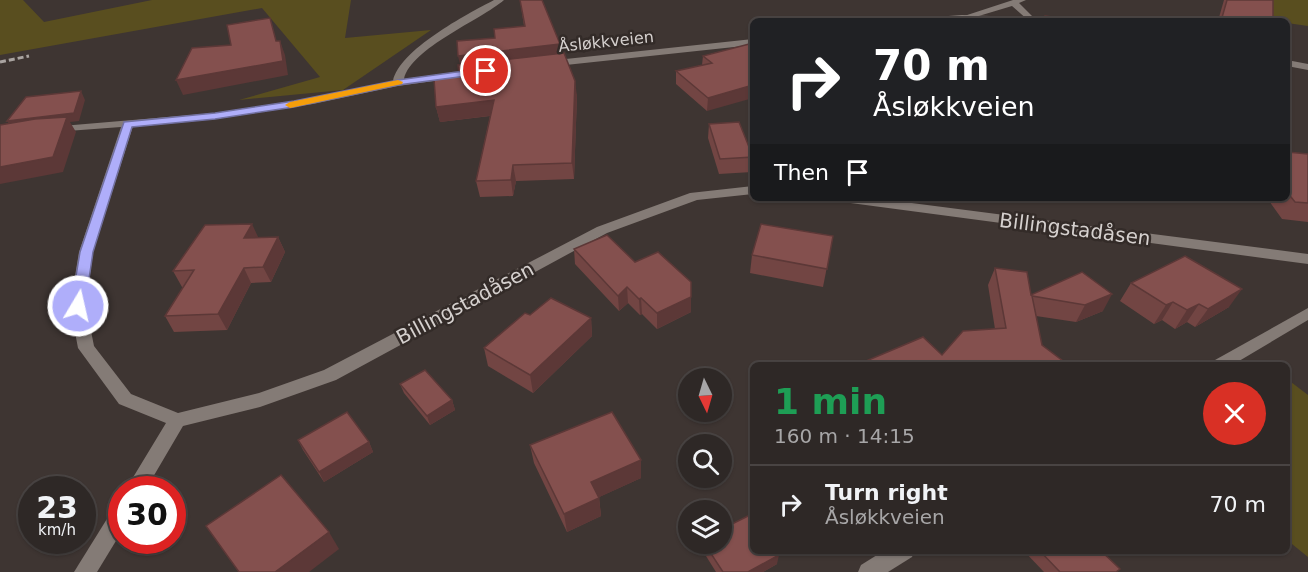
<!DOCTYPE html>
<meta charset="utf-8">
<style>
body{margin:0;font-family:"DejaVu Sans",sans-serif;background:#36302e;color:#f1f3f6;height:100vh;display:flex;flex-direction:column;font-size:22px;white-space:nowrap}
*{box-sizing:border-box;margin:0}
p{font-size:20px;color:#a7a6a7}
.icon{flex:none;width:33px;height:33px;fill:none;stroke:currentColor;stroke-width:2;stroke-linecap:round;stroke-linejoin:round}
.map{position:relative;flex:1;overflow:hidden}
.sheet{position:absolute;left:750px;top:362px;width:540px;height:192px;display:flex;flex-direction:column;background:#2e2826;border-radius:9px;box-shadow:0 2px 4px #0004,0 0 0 2px #494443}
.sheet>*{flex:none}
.top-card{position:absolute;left:750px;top:18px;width:540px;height:183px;border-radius:9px;box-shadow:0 2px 4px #0004,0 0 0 2px #494443;background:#202124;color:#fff;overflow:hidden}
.needle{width:39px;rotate:175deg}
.buttons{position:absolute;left:678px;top:368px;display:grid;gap:12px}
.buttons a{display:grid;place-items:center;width:54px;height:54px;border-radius:50%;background:#2e2826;box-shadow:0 2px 4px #0004,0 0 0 2px #494443;font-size:30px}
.speed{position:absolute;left:18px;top:476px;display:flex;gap:12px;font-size:30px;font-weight:700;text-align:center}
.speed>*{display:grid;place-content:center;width:78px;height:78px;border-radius:50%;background:#2e2826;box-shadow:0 2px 4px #0004,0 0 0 2px #494443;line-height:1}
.speed small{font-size:15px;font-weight:400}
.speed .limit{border:9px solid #d22;background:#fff;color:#111}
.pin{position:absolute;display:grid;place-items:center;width:51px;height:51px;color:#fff;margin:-26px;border:3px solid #fff;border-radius:50%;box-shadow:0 2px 6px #0007}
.me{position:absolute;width:66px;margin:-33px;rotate:9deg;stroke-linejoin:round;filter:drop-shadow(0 0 4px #0008)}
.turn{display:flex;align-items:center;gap:21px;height:126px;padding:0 24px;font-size:27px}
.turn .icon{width:78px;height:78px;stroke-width:2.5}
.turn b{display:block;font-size:42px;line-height:51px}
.then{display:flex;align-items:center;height:57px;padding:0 24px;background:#0003;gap:12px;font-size:22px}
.round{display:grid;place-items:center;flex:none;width:63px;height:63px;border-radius:32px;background:#36302e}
.head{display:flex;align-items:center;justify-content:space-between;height:102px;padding:0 24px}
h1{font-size:36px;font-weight:700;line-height:45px;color:#1e9e55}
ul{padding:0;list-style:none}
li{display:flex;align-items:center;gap:18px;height:78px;padding:0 24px;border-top:2px solid #494443}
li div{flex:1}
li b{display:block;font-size:22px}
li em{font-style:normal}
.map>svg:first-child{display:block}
.green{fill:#594e1f}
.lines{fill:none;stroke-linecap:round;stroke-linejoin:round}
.lane{fill:#847b76;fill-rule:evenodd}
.street{fill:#847b76;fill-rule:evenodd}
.rail{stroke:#aaa4a1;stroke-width:3;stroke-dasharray:6 3;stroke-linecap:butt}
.wall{fill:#724543}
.shaded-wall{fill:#5c3837}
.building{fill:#84504e;stroke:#5c3837;stroke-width:1.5}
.route{fill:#afaefa;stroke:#7271a2;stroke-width:1.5}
.slow{fill:#f59e0b}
.labels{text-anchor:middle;stroke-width:5;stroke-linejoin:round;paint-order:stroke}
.far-street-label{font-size:16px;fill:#d5d0ce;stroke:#332b28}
.street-label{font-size:20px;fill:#d5d0ce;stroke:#332b28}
</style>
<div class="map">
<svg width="1308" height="572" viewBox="0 0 1308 572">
<rect width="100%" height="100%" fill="#3e3532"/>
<g class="green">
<path d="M 0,0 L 23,0 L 44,22 L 152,0 L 351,0 L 345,38 L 431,30 L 343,90 L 239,100 L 320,77 L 262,8 L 0,55 Z"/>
<path d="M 1228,0 L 1308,0 L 1308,26 L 1287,23 L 1287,21 L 1239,15 Z"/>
<path d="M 1287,379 L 1308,395 L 1308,557 L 1287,540 Z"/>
</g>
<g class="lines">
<path class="lane" d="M 1013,0 L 1026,0 L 1019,3 L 1037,21 L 1029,21 L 1012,6 L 962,21 L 958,18 Z"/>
<g class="street">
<path d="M 494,0 L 504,0 C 481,20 411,48 404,79 L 479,69 L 483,70 L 483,74 L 398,86 L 313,104 L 215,119 L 133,126 L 93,252 L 86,306 L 94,346 L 131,394 L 178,413 L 259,393 L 324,370 L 597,227 L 690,193 L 753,186 L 753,194 L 697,200 L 607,233 L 336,380 L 260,407 L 183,426 L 146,489 L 126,489 L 166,423 L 119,404 L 78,348 L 70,306 L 79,252 L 121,127 L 54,132 L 48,129 L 50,127 L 215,113 L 313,98 L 393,81 C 399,50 467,14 494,0 Z"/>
<path d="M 962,15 L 1042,18 L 1046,21 L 917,21 L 921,18 Z"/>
<path d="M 753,39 L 753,45 L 547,67 L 542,64 L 547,61 Z"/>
<path d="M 1287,60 L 1308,64 L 1308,70 L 1287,66 Z"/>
<path d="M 837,198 L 873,198 L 1308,254 L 1308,264 L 843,202 Z"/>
<path d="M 1308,308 L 1308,320 L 1234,364 L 1213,364 L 1215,360 Z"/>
<path d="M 122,503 L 122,531 L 97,572 L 74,572 L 115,506 Z"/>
<path d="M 885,550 L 915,550 L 912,557 L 888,572 L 858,572 L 861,565 Z"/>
</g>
<path class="rail" d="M 0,62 L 29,56"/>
</g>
<g class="wall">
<path d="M 520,0 L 542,0 L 577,96 L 574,179 L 516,181 L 513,196 L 480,197 L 476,181 L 490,116 L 440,122 L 436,107 L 459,76 L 460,65 L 495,38 L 524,26 Z"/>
<path d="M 1224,0 L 1273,0 L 1273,21 L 1218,21 Z"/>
<path d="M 753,43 L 707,111 L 676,84 L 676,71 L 702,65 L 703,56 Z"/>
<path d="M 709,124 L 753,157 L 752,172 L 719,174 L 708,138 Z"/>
<path d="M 1287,152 L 1308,154 L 1308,222 L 1282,219 L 1267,198 L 1287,198 Z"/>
<path d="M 833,236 L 823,287 L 750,273 L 752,255 Z"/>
<path d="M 278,237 L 285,252 L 271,282 L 251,283 L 227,330 L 174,332 L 165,316 L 183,287 L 182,287 L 173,271 L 258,238 Z"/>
<path d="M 574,249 L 635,262 L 691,297 L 691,312 L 657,329 L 642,314 L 640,315 L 628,303 L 619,311 L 575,264 Z"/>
<path d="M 995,268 L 1031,295 L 1082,272 L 1103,311 L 1076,322 L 1036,316 L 1042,345 L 859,364 L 942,355 L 995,329 L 988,285 Z"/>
<path d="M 1131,283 L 1229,307 L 1195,327 L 1187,322 L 1175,329 L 1162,320 L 1154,324 L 1120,301 Z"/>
<path d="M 591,318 L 592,336 L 533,393 L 488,366 L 484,348 Z"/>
<path d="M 400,384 L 452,400 L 455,410 L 430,425 L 404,393 Z"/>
<path d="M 298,440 L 369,442 L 373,452 L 324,482 L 303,450 Z"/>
<path d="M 530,445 L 641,478 L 599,497 L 601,516 L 567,532 L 534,463 Z"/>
<path d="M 702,543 L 722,543 L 777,564 L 763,572 L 716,572 L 701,548 Z"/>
<path d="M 1023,550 L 1100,550 L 1117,572 L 1044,572 Z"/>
</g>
<g class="shaded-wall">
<path d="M 280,41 L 285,55 L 288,75 L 183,95 L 176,80 Z"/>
<path d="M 560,44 L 561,57 L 461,69 L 458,56 Z"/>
<path d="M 575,81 L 577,96 L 574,179 L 572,163 Z"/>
<path d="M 753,85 L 753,98 L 707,111 L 708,98 Z"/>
<path d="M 81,91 L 85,100 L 79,121 L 70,122 L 76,132 L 63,172 L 0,184 L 0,167 L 13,130 L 7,121 Z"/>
<path d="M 494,100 L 496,115 L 440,122 L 436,107 Z"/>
<path d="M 513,165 L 516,181 L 513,196 L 511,180 Z"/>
<path d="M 252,224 L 259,239 L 244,238 Z"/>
<path d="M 278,237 L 285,252 L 271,282 L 263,267 Z"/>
<path d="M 244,268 L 251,283 L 227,330 L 218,314 Z"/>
<path d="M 627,287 L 628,303 L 619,311 L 618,296 Z"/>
<path d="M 1242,289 L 1229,307 L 1195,327 L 1208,309 Z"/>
<path d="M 1112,294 L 1103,311 L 1076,322 L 1085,305 Z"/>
<path d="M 691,297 L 691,312 L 657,329 L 657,313 Z"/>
<path d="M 641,298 L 642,314 L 640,315 L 639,299 Z"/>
<path d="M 1173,302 L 1162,320 L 1154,324 L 1166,305 Z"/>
<path d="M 1199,304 L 1187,322 L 1175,329 L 1187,310 Z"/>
<path d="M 591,318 L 592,336 L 533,393 L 530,375 Z"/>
<path d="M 452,400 L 455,410 L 430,425 L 427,416 Z"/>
<path d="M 369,442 L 373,452 L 324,482 L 319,472 Z"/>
<path d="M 641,460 L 641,478 L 593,500 L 591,482 Z"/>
<path d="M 599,498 L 601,516 L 567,532 L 564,514 Z"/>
<path d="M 329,532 L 339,549 L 309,572 L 275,572 Z"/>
<path d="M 779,555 L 777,564 L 763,572 L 748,572 Z"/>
</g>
<g class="building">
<path d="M 520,0 L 542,0 L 560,44 L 458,56 L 457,41 L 495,38 L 494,29 L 525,26 Z"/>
<path d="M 1227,0 L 1273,0 L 1273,21 L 1221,21 Z"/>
<path d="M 1045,16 L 1081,21 L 1044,21 Z"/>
<path d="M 270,18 L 276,41 L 280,41 L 283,61 L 176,80 L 192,48 L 231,45 L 227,25 Z"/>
<path d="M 753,43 L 753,85 L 708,98 L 676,71 L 712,63 L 703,56 Z"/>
<path d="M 564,53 L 575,81 L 572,163 L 513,165 L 511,180 L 476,181 L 494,100 L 436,107 L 434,79 L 459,76 L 458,65 Z"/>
<path d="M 81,91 L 74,113 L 7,121 L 26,97 Z"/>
<path d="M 67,117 L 53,157 L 0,167 L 0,125 L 35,119 Z"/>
<path d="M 739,122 L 753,157 L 720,159 L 709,124 Z"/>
<path d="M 1287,152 L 1308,154 L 1308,203 L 1295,202 L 1287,192 Z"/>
<path d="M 252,224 L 244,238 L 278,237 L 263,267 L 244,268 L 218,314 L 165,316 L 194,270 L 173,271 L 205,225 Z"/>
<path d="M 761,224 L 833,236 L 827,269 L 752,255 Z"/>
<path d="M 607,235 L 635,262 L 658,252 L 691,282 L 691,297 L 657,313 L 641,298 L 639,299 L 627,287 L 618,296 L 574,249 Z"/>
<path d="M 1185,256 L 1242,289 L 1208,309 L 1199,304 L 1187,310 L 1173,302 L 1166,305 L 1131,283 Z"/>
<path d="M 995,268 L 1027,272 L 1031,295 L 1082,272 L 1112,294 L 1085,305 L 1032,296 L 1042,345 L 1067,364 L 859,364 L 923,337 L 942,355 L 963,331 L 1006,328 Z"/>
<path d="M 551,298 L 591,318 L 530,375 L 484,348 L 525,313 L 530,315 Z"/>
<path d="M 425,370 L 452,400 L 427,416 L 400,384 Z"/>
<path d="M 347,412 L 369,442 L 319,472 L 298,440 Z"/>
<path d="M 612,412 L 641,460 L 591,482 L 599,498 L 564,514 L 530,445 Z"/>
<path d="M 281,475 L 329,532 L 275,572 L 239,572 L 206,526 Z"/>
<path d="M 750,515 L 753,519 L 753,550 L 775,550 L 779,555 L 748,572 L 723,572 L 704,543 L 722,543 L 722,529 Z"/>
<path d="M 1039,550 L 1100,550 L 1120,569 L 1116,572 L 1060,572 Z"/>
</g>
<path class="route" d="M 486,68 L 489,69 L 489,73 L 398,85 L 294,107 L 215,119 L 132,127 L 93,252 L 85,306 L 78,311 L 71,306 L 80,252 L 124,122 L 215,113 L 294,101 L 398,80 Z"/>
<path class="slow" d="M 398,80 L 403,82 L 402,84 L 290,108 L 285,105 L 290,102 Z"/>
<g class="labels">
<g class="far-street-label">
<text transform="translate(606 41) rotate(-6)" y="6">Åsløkkveien</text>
</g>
<g class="street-label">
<text transform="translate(1075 229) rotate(7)" y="7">Billingstadåsen</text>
<text transform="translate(465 303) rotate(-28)" y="7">Billingstadåsen</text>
</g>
</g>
</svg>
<div class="buttons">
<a><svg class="needle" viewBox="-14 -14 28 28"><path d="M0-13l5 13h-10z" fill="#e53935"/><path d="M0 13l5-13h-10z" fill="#a7a6a7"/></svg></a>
<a><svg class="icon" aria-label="search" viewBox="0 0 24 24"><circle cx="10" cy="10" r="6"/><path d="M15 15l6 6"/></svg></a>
<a><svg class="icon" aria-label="layers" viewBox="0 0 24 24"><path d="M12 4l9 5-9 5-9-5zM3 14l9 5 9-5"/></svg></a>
</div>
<div class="speed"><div>23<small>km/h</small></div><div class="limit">30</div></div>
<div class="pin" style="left:486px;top:71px;background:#d93025"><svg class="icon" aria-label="arrive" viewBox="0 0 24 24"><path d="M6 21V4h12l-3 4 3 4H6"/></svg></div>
<svg class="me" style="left:78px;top:306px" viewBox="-20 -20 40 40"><circle r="17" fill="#afaefa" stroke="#fff" stroke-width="3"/><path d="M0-11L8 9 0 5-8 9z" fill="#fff"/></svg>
<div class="top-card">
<div class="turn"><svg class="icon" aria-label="right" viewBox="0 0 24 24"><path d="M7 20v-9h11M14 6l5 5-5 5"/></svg><div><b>70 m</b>Åsløkkveien</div></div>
<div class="then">Then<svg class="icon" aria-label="arrive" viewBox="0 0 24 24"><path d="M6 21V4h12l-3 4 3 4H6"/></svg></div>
</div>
<section class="sheet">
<div class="head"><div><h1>1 min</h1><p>160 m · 14:15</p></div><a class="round" style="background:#d93025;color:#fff"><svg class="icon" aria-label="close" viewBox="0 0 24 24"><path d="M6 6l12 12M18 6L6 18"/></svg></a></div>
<ul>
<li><svg class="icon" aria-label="right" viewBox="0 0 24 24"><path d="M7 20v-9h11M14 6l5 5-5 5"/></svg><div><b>Turn right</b><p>Åsløkkveien</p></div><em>70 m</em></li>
</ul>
</section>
</div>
